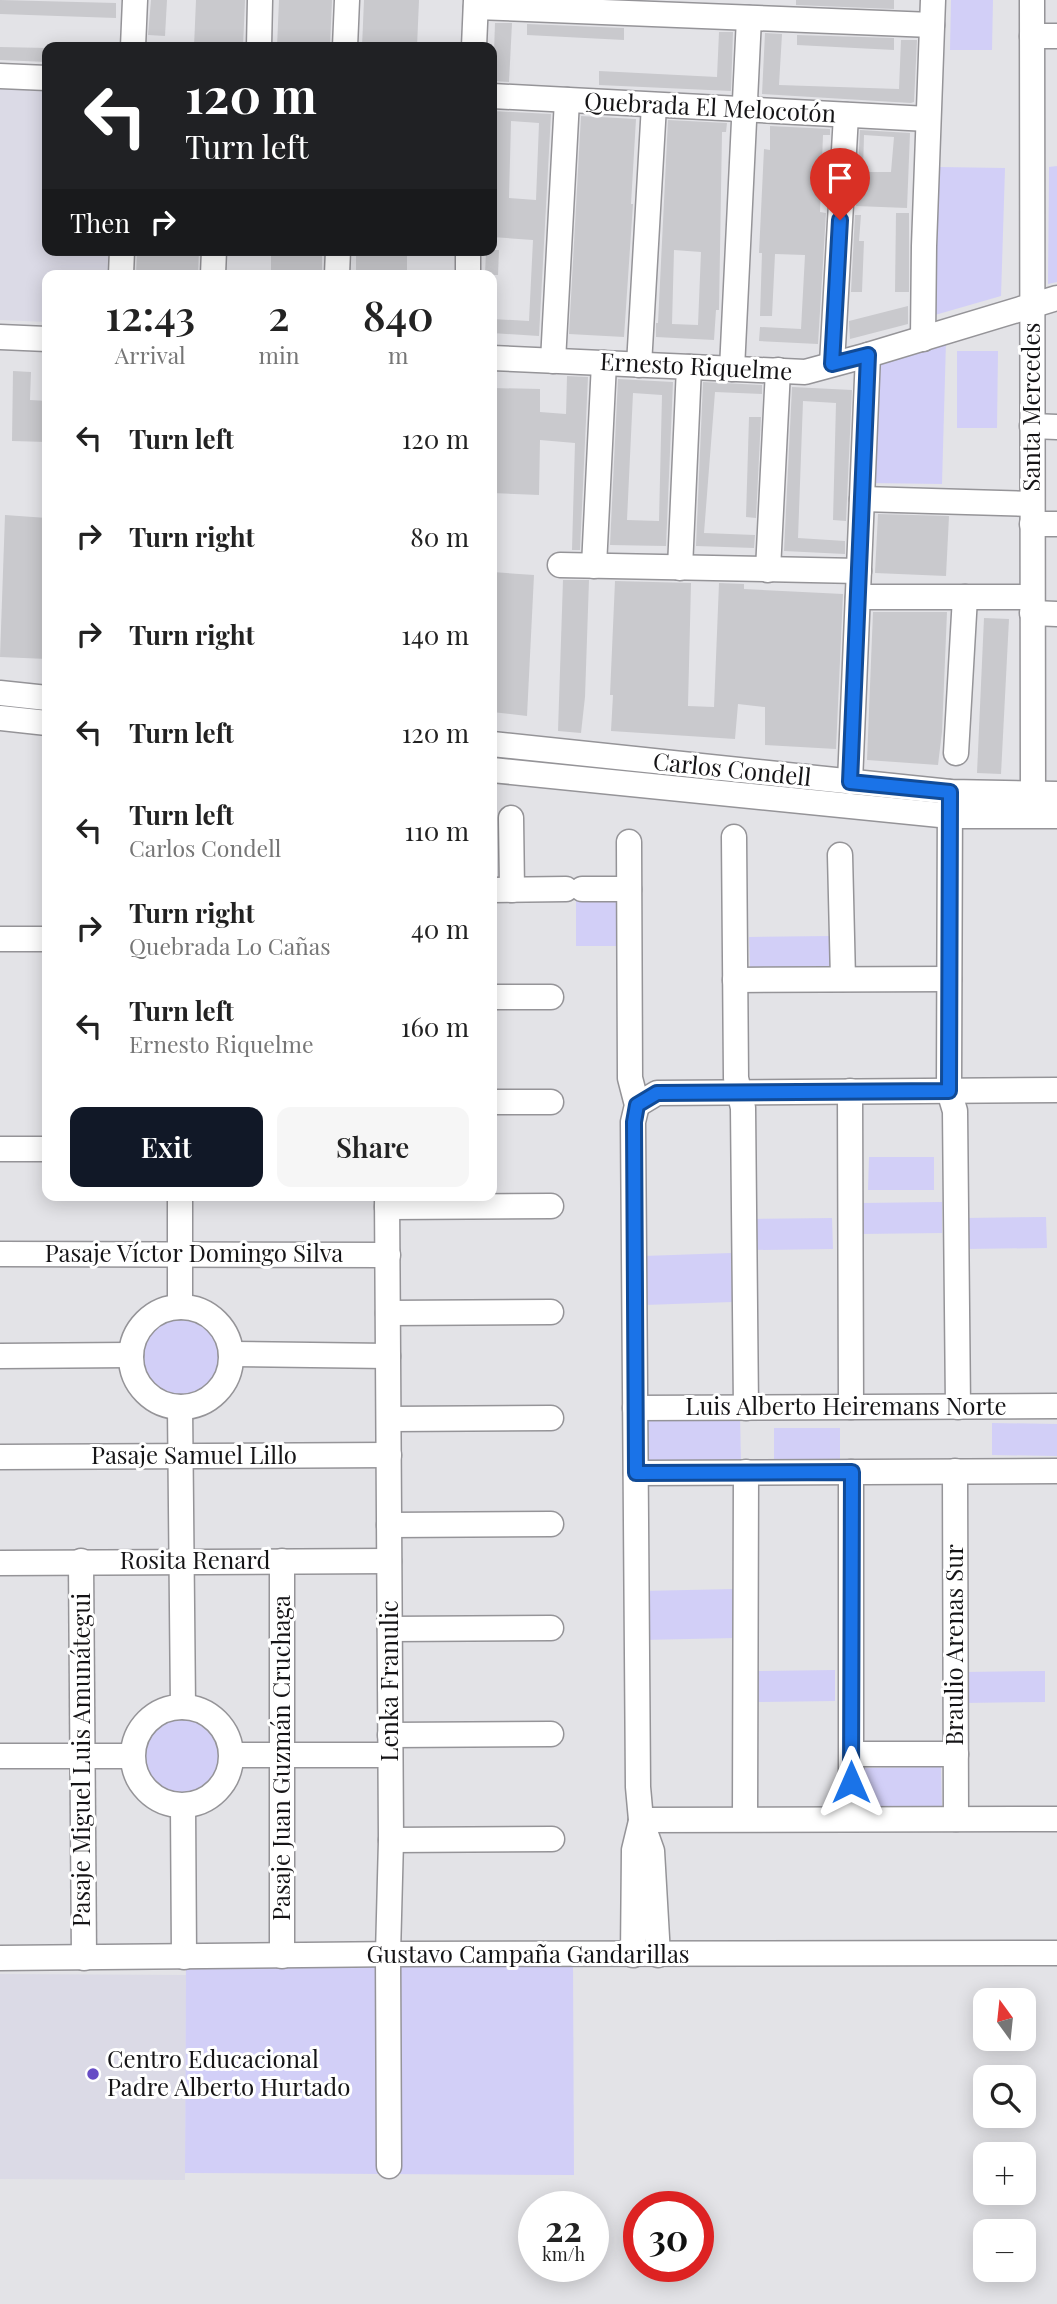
<!DOCTYPE html>
<meta charset="utf-8">
<style>
body{margin:0;font-family:"Playfair Display",serif;background:#f6f6f6;color:#222;height:100vh;display:flex;flex-direction:column;font-size:26px;white-space:nowrap}
*{box-sizing:border-box;margin:0}
p{font-size:23px;color:#767676}
.icon{flex:none;width:38px;height:38px;fill:none;stroke:currentColor;stroke-width:2;stroke-linecap:round;stroke-linejoin:round}
.map{position:relative;flex:1;overflow:hidden}
.sheet{position:absolute;left:42px;top:270px;width:455px;height:931px;display:flex;flex-direction:column;background:#fff;border-radius:14px;box-shadow:0 4px 18px #0003}
.sheet>*{flex:none}
.hud{position:absolute;left:42px;top:42px;width:455px;height:214px;border-radius:14px;box-shadow:0 4px 18px #0003;background:#202124;color:#fff;overflow:hidden}
.needle{width:46px;rotate:345deg}
.controls{position:absolute;left:973px;top:1988px;display:grid;gap:14px}
.controls a{display:grid;place-items:center;width:63px;height:63px;border-radius:14px;background:#fff;box-shadow:0 4px 18px #0003;font-size:35px}
.speed{position:absolute;left:518px;top:2191px;display:flex;gap:14px;font-size:35px;font-weight:700;text-align:center}
.speed>*{display:grid;place-content:center;width:91px;height:91px;border-radius:50%;background:#fff;box-shadow:0 4px 18px #0003;line-height:1}
.speed small{font-size:18px;font-weight:400}
.speed .limit{border:10px solid #d22;background:#fff;color:#111}
.pin{position:absolute;display:grid;place-items:center;width:60px;height:60px;color:#fff;margin:-72px -30px;border-radius:50% 50% 50% 0;rotate:-45deg;box-shadow:0 0 7px #0007}
.pin .icon{rotate:45deg}
.me{position:absolute;width:77px;margin:-38px;rotate:0deg;stroke-linejoin:round;filter:drop-shadow(0 0 5px #0008)}
.turn{display:flex;align-items:center;gap:24px;height:147px;padding:0 28px;font-size:32px}
.turn .icon{width:91px;height:91px;stroke-width:2.5}
.turn b{display:block;font-size:49px;line-height:60px}
.then{display:flex;align-items:center;height:66px;padding:0 28px;background:#0003;gap:14px;font-size:26px}
.eta{display:flex;justify-content:space-evenly;align-items:center;height:119px;text-align:center}
.eta b{font-size:42px;font-weight:600;line-height:49px}
.cta{display:flex;gap:14px;margin-top:auto;padding:14px 28px}
.cta a{flex:1;height:80px;border-radius:14px;background:#111827;color:#fff;font-size:28px;font-weight:600;line-height:80px;text-align:center}
.cta a+a{background:#f6f6f6;color:#222}
ul{padding:0;list-style:none}
li{display:flex;align-items:center;gap:21px;height:98px;padding:0 28px}
li div{flex:1}
li b{display:block;font-size:26px}
li em{font-style:normal}
.map>svg:first-child{display:block}
.built{fill:#dbdae6}
.green{fill:#d2cff7}
.building{fill:#c9c9cd;fill-rule:evenodd}
.lines{fill:none;stroke-linecap:round;stroke-linejoin:round}
.minor-casing{stroke:#959498;stroke-width:27}
.minor{stroke:#fff;stroke-width:24}
.route-casing{stroke:#114b97;stroke-width:18}
.route{stroke:#1a73e8;stroke-width:12}
.poi-dot{fill:#674cc5;stroke:#fff;stroke-width:2.5}
.labels{text-anchor:middle;stroke-width:6;stroke-linejoin:round;paint-order:stroke}
.street-label{font-size:24px;fill:#151416;stroke:#fff}
.poi-label{font-size:24px;fill:#151416;stroke:#fff;text-anchor:start}
</style>
<div class="map">
<svg width="1057" height="2304" viewBox="0 0 1057 2304">
<rect width="100%" height="100%" fill="#e3e3e7"/>
<g class="built">
<path d="M 0,86 L 47,88 L 47,250 L 113,250 L 112,275 L 47,275 L 47,322 L 0,320 Z"/>
<path d="M 0,1974 L 186,1975 L 185,2180 L 0,2179 Z"/>
</g>
<g class="green">
<path d="M 951,0 L 993,0 L 992,50 L 950,50 Z"/>
<path d="M 1057,166 L 1057,282 L 1048,284 L 1049,167 Z"/>
<path d="M 939,167 L 1005,168 L 1001,296 L 935,315 Z"/>
<path d="M 946,341 L 942,484 L 869,483 L 873,364 Z"/>
<path d="M 957,351 L 998,351 L 997,428 L 957,428 Z"/>
<path d="M 576,894 L 625,895 L 625,946 L 576,946 Z"/>
<path d="M 830,936 L 831,967 L 750,968 L 749,937 Z"/>
<path d="M 869,1157 L 934,1157 L 934,1190 L 868,1190 Z"/>
<path d="M 942,1202 L 942,1233 L 861,1234 L 861,1203 Z"/>
<path d="M 1046,1217 L 1047,1248 L 966,1249 L 965,1218 Z"/>
<path d="M 832,1218 L 833,1249 L 752,1250 L 751,1219 Z"/>
<path d="M 731,1253 L 733,1302 L 644,1305 L 643,1256 Z"/>
<circle cx="181" cy="1359" r="41"/>
<path d="M 740,1414 L 741,1463 L 649,1465 L 648,1416 Z"/>
<path d="M 992,1423 L 1057,1424 L 1057,1456 L 992,1455 Z"/>
<path d="M 774,1428 L 840,1428 L 840,1461 L 774,1460 Z"/>
<path d="M 734,1589 L 735,1638 L 642,1640 L 641,1591 Z"/>
<path d="M 835,1670 L 835,1701 L 754,1702 L 754,1671 Z"/>
<path d="M 1045,1671 L 1045,1702 L 964,1703 L 964,1672 Z"/>
<circle cx="182" cy="1755" r="41"/>
<path d="M 941,1767 L 942,1808 L 862,1809 L 861,1768 Z"/>
<path d="M 186,1964 L 573,1965 L 574,2175 L 185,2173 Z"/>
</g>
<g class="building">
<path d="M 0,0 L 116,3 L 116,18 L 0,14 Z"/>
<path d="M 151,0 L 167,0 L 165,36 L 148,35 Z"/>
<path d="M 196,0 L 245,0 L 243,47 L 194,47 Z"/>
<path d="M 279,0 L 332,0 L 330,47 L 277,47 Z"/>
<path d="M 364,0 L 419,0 L 417,47 L 362,47 Z"/>
<path d="M 796,0 L 894,0 L 894,9 L 796,5 Z"/>
<path d="M 495,23 L 512,23 L 509,82 L 493,81 Z"/>
<path d="M 527,24 L 624,28 L 624,40 L 527,35 Z"/>
<path d="M 719,32 L 733,32 L 731,91 L 599,85 L 599,71 L 717,77 Z"/>
<path d="M 765,33 L 782,34 L 779,85 L 899,89 L 901,40 L 917,40 L 914,102 L 911,103 L 762,94 Z"/>
<path d="M 797,35 L 894,38 L 894,50 L 797,45 Z"/>
<path d="M 0,47 L 47,48 L 47,62 L 0,60 Z"/>
<path d="M 492,111 L 551,114 L 539,336 L 492,333 L 492,319 L 529,321 L 533,240 L 492,237 ZM 511,121 L 539,123 L 536,200 L 509,198 Z"/>
<path d="M 581,116 L 636,119 L 631,204 L 633,204 L 624,337 L 569,334 Z"/>
<path d="M 668,120 L 727,123 L 726,132 L 722,132 L 719,310 L 716,310 L 714,340 L 656,337 L 656,323 L 658,323 ZM 674,250 L 701,252 L 698,325 L 672,324 Z"/>
<path d="M 770,126 L 830,129 L 830,135 L 823,135 L 820,212 L 826,213 L 818,344 L 759,341 L 760,327 L 801,329 L 805,255 L 775,254 L 772,316 L 760,316 L 762,253 L 759,253 L 764,149 L 770,150 Z"/>
<path d="M 860,130 L 910,133 L 907,208 L 856,206 ZM 864,135 L 894,137 L 891,172 L 863,172 Z"/>
<path d="M 896,213 L 909,213 L 909,292 L 895,292 Z"/>
<path d="M 855,215 L 861,215 L 859,241 L 864,241 L 862,292 L 851,292 Z"/>
<path d="M 137,250 L 199,250 L 198,275 L 136,275 Z"/>
<rect x="271" y="250" width="51" height="25"/>
<path d="M 486,250 L 499,250 L 498,275 L 485,275 Z"/>
<rect x="356" y="254" width="51" height="21"/>
<path d="M 908,306 L 908,324 L 850,339 L 849,321 Z"/>
<path d="M 13,371 L 31,372 L 30,400 L 47,401 L 47,442 L 12,441 Z"/>
<path d="M 567,376 L 588,377 L 580,550 L 572,550 L 575,443 L 540,440 L 539,495 L 492,493 L 492,388 L 540,389 L 540,412 L 566,414 Z"/>
<path d="M 618,379 L 673,382 L 666,546 L 610,545 ZM 633,393 L 662,395 L 659,521 L 627,520 Z"/>
<path d="M 703,382 L 762,385 L 762,394 L 715,392 L 704,533 L 755,535 L 754,548 L 696,546 Z"/>
<path d="M 792,387 L 852,390 L 846,521 L 833,520 L 836,403 L 803,401 L 798,538 L 845,541 L 845,554 L 784,551 Z"/>
<path d="M 749,417 L 761,417 L 756,518 L 746,517 Z"/>
<path d="M 878,514 L 949,516 L 946,576 L 875,573 Z"/>
<path d="M 5,515 L 47,518 L 47,659 L 0,657 Z"/>
<path d="M 492,572 L 534,575 L 527,716 L 492,712 Z"/>
<path d="M 563,580 L 589,580 L 585,697 L 581,733 L 558,731 Z"/>
<path d="M 615,581 L 691,583 L 688,706 L 714,707 L 719,583 L 744,584 L 744,589 L 843,594 L 836,749 L 765,745 L 765,707 L 738,704 L 735,739 L 611,731 L 613,695 L 610,695 Z"/>
<path d="M 873,612 L 947,612 L 942,732 L 938,765 L 867,760 Z"/>
<path d="M 984,618 L 1009,619 L 1001,774 L 977,773 Z"/>
</g>
<g class="lines">
<defs>
<g id="minor">
<path d="M 1032,0 L 1033,815"/>
<path d="M 476,7 L 932,25"/>
<path d="M 1032,36 L 1057,36"/>
<path d="M 133,47 L 135,0"/>
<path d="M 259,47 L 260,0"/>
<path d="M 345,47 L 347,0"/>
<path d="M 474,47 L 476,0"/>
<path d="M 0,76 L 47,78"/>
<path d="M 492,96 L 928,119"/>
<path d="M 121,275 L 122,250"/>
<path d="M 213,275 L 214,250"/>
<path d="M 337,275 L 338,250"/>
<path d="M 468,275 L 468,250"/>
<path d="M 0,337 L 47,339"/>
<path d="M 923,339 L 924,246 L 933,0"/>
<path d="M 492,358 L 805,372 L 868,355 L 1057,298"/>
<path d="M 553,361 L 567,100"/>
<path d="M 832,364 L 846,115"/>
<path d="M 639,365 L 654,105"/>
<path d="M 732,369 L 749,18"/>
<path d="M 1032,426 L 1057,427"/>
<path d="M 862,499 L 1032,504"/>
<path d="M 1032,524 L 1057,524"/>
<path d="M 560,565 L 859,571"/>
<path d="M 594,566 L 604,363"/>
<path d="M 680,568 L 689,367"/>
<path d="M 768,570 L 778,370"/>
<path d="M 858,597 L 1032,597"/>
<path d="M 1032,613 L 1057,614"/>
<path d="M 0,693 L 47,698"/>
<path d="M 0,718 L 47,723"/>
<path d="M 492,744 L 950,792 L 1057,794"/>
<path d="M 956,753 L 965,597"/>
<path d="M 492,770 L 950,816 L 1057,816"/>
<path d="M 850,782 L 868,355"/>
<path d="M 950,792 L 949,1091 L 955,1111 L 958,1407"/>
<path d="M 511,818 L 512,890"/>
<path d="M 734,837 L 736,1078 L 743,1108 L 746,1408"/>
<path d="M 629,842 L 630,1078 L 637,1105 L 633,1122 L 638,1787 L 641,1820 L 652,1851 L 658,1955"/>
<path d="M 840,855 L 843,979"/>
<path d="M 582,889 L 629,889"/>
<path d="M 492,890 L 566,889"/>
<path d="M 0,939 L 47,939"/>
<path d="M 735,980 L 949,979"/>
<path d="M 492,997 L 551,997"/>
<path d="M 850,1091 L 851,1407"/>
<path d="M 492,1102 L 551,1102"/>
<path d="M 637,1105 L 657,1093 L 1057,1090"/>
<path d="M 0,1149 L 47,1149"/>
<path d="M 180,1195 L 180,1307"/>
<path d="M 387,1195 L 391,1840 L 388,1954 L 389,2166"/>
<path d="M 387,1207 L 551,1206"/>
<path d="M 0,1254 L 388,1255"/>
<circle cx="181" cy="1357" r="50"/>
<path d="M 388,1313 L 551,1312"/>
<path d="M 231,1354 L 388,1356"/>
<path d="M 0,1356 L 131,1355"/>
<path d="M 180,1407 L 183,1707"/>
<path d="M 635,1408 L 1057,1406"/>
<path d="M 389,1419 L 551,1418"/>
<path d="M 0,1457 L 389,1455"/>
<path d="M 955,1471 L 956,1819"/>
<path d="M 636,1473 L 1057,1471"/>
<path d="M 389,1525 L 551,1524"/>
<path d="M 81,1561 L 84,1958"/>
<path d="M 282,1561 L 282,1956"/>
<path d="M 0,1563 L 389,1561"/>
<path d="M 390,1629 L 551,1628"/>
<circle cx="182" cy="1756" r="49"/>
<path d="M 390,1735 L 551,1734"/>
<path d="M 852,1754 L 956,1754"/>
<path d="M 232,1755 L 390,1755"/>
<path d="M 0,1756 L 132,1756"/>
<path d="M 183,1806 L 184,1957"/>
<path d="M 745,1819 L 746,1472"/>
<path d="M 851,1819 L 851,1472"/>
<path d="M 641,1820 L 1057,1819"/>
<path d="M 391,1840 L 552,1839"/>
<path d="M 633,1955 L 634,1850 L 641,1821"/>
<path d="M 0,1958 L 403,1954 L 1057,1953"/>
</g>
</defs>
<use href="#minor" class="minor-casing"/>
<use href="#minor" class="minor"/>
</g>
<g class="lines">
<defs>
<path id="route" d="M 840,220 L 832,364 L 868,355 L 850,782 L 950,792 L 949,1091 L 657,1093 L 637,1105 L 634,1122 L 636,1473 L 852,1472 L 851,1782"/>
</defs>
<use href="#route" class="route-casing"/>
<use href="#route" class="route"/>
</g>
<circle class="poi-dot" cx="93" cy="2074" r="7"/>
<g class="labels">
<g class="street-label">
<text transform="translate(710 108) rotate(3)" y="8">Quebrada El Melocotón</text>
<text transform="translate(696 367) rotate(3)" y="8">Ernesto Riquelme</text>
<text transform="translate(1032 407) rotate(-90)" y="8">Santa Mercedes</text>
<text transform="translate(732 770) rotate(6)" y="8">Carlos Condell</text>
<text x="194" y="1262">Pasaje Víctor Domingo Silva</text>
<text x="846" y="1415">Luis Alberto Heiremans Norte</text>
<text x="194" y="1464">Pasaje Samuel Lillo</text>
<text x="195" y="1569">Rosita Renard</text>
<text transform="translate(955 1645) rotate(-90)" y="8">Braulio Arenas Sur</text>
<text transform="translate(390 1681) rotate(-90)" y="8">Lenka Franulic</text>
<text transform="translate(282 1758) rotate(-90)" y="8">Pasaje Juan Guzmán Cruchaga</text>
<text transform="translate(82 1760) rotate(-90)" y="8">Pasaje Miguel Luis Amunátegui</text>
<text x="528" y="1963">Gustavo Campaña Gandarillas</text>
</g>
<g class="poi-label">
<text x="107" y="2068">Centro Educacional<tspan x="107" dy="28">Padre Alberto Hurtado</tspan></text>
</g>
</g>
</svg>
<div class="controls">
<a><svg class="needle" viewBox="-14 -14 28 28"><path d="M0-13l5 13h-10z" fill="#e53935"/><path d="M0 13l5-13h-10z" fill="#767676"/></svg></a>
<a><svg class="icon" aria-label="search" viewBox="0 0 24 24"><circle cx="10" cy="10" r="6"/><path d="M15 15l6 6"/></svg></a>
<a>+</a>
<a>−</a>
</div>
<div class="speed"><div>22<small>km/h</small></div><div class="limit">30</div></div>
<div class="pin" style="left:840px;top:220px;background:#d93025"><svg class="icon" aria-label="arrive" viewBox="0 0 24 24"><path d="M6 21V4h12l-3 4 3 4H6"/></svg></div>
<svg class="me" style="left:851px;top:1782px" viewBox="-20 -20 40 40"><path d="M0-17L14 15 0 8-14 15z" fill="#1a73e8" stroke="#fff" stroke-width="4"/></svg>
<div class="hud">
<div class="turn"><svg class="icon" aria-label="left" viewBox="0 0 24 24"><path d="M17 20v-9H6M10 6l-5 5 5 5"/></svg><div><b>120 m</b>Turn left</div></div>
<div class="then">Then<svg class="icon" aria-label="right" viewBox="0 0 24 24"><path d="M7 20v-9h11M14 6l5 5-5 5"/></svg></div>
</div>
<section class="sheet">
<div class="eta">
<div><b>12:43</b><p>Arrival</p></div>
<div><b>2</b><p>min</p></div>
<div><b>840</b><p>m</p></div>
</div>
<ul>
<li><svg class="icon" aria-label="left" viewBox="0 0 24 24"><path d="M17 20v-9H6M10 6l-5 5 5 5"/></svg><div><b>Turn left</b></div><em>120 m</em></li>
<li><svg class="icon" aria-label="right" viewBox="0 0 24 24"><path d="M7 20v-9h11M14 6l5 5-5 5"/></svg><div><b>Turn right</b></div><em>80 m</em></li>
<li><svg class="icon" aria-label="right" viewBox="0 0 24 24"><path d="M7 20v-9h11M14 6l5 5-5 5"/></svg><div><b>Turn right</b></div><em>140 m</em></li>
<li><svg class="icon" aria-label="left" viewBox="0 0 24 24"><path d="M17 20v-9H6M10 6l-5 5 5 5"/></svg><div><b>Turn left</b></div><em>120 m</em></li>
<li><svg class="icon" aria-label="left" viewBox="0 0 24 24"><path d="M17 20v-9H6M10 6l-5 5 5 5"/></svg><div><b>Turn left</b><p>Carlos Condell</p></div><em>110 m</em></li>
<li><svg class="icon" aria-label="right" viewBox="0 0 24 24"><path d="M7 20v-9h11M14 6l5 5-5 5"/></svg><div><b>Turn right</b><p>Quebrada Lo Cañas</p></div><em>40 m</em></li>
<li><svg class="icon" aria-label="left" viewBox="0 0 24 24"><path d="M17 20v-9H6M10 6l-5 5 5 5"/></svg><div><b>Turn left</b><p>Ernesto Riquelme</p></div><em>160 m</em></li>
</ul>
<div class="cta"><a>Exit</a><a>Share</a></div>
</section>
</div>
